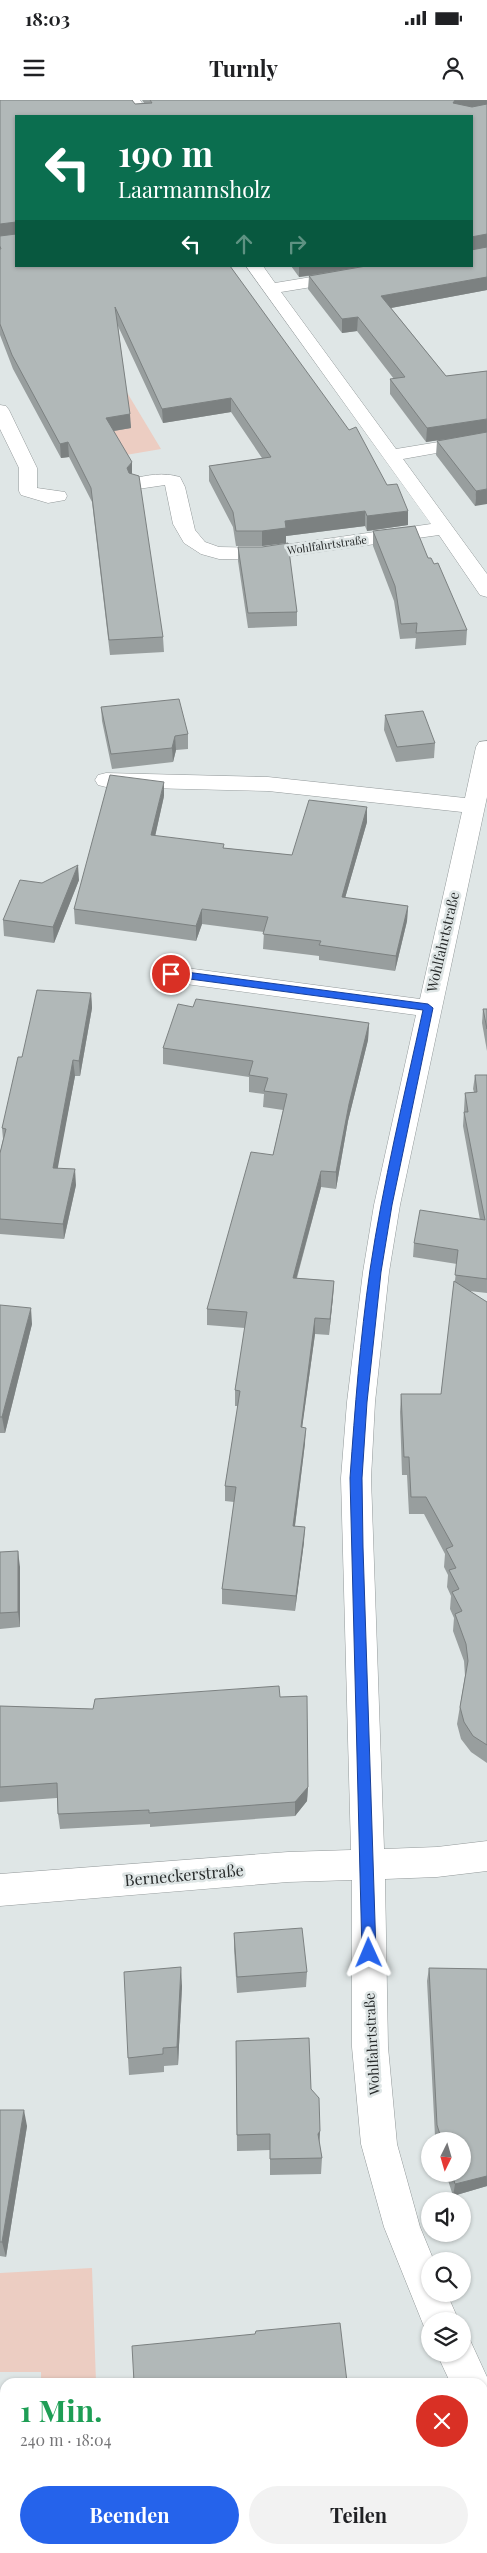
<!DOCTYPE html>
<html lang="de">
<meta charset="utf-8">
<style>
body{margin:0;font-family:"Playfair Display",serif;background:#f2f2f2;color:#202124;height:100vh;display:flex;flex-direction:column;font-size:19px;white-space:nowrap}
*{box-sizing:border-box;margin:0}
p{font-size:16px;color:#757577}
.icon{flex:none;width:28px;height:28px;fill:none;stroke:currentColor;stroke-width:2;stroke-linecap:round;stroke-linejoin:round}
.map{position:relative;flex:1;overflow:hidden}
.sheet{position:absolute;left:0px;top:2278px;width:488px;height:176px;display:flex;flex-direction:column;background:#fff;border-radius:15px 15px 0 0;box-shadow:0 1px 4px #0004}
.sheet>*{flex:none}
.hud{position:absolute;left:15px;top:15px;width:458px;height:152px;border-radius:0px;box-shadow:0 1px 4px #0004;background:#0b6e4f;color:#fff;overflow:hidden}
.needle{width:32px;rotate:185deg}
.buttons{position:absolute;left:421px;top:2032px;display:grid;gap:10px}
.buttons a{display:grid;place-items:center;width:50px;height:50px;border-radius:50%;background:#fff;box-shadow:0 1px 4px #0004;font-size:25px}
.pin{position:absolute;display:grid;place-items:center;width:42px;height:42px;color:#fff;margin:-21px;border:2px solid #fff;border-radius:50%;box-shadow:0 1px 5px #0007}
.me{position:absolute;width:55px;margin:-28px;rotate:359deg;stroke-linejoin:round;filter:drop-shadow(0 0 4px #0008)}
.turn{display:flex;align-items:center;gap:18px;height:105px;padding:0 20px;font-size:22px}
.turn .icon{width:65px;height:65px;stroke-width:2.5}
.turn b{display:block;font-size:35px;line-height:42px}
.lanes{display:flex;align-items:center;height:48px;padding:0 20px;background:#0003;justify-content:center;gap:25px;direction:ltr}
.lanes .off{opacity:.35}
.round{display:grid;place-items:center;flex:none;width:52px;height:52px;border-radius:26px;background:#f2f2f2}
.overview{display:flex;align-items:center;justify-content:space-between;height:85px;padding:0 20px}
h1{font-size:30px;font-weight:700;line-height:38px;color:#1e9e55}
.button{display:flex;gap:10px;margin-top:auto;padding:10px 20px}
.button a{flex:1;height:58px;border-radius:30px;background:#2563eb;color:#fff;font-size:20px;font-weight:700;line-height:58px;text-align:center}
.button a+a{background:#f2f2f2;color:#202124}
.status{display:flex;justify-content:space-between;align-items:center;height:35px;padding:0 25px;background:#fff;direction:ltr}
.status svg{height:14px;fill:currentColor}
header{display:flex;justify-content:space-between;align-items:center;height:65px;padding:0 20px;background:#fff;font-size:22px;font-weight:700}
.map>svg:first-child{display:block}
.green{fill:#eccdc2}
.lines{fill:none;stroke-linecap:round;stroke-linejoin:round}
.minor-casing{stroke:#93999a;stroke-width:1}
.minor{fill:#fff;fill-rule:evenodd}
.wall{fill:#989e9e}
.shaded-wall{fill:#7c8181}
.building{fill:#b1b8b8;stroke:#7c8181}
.route{fill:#2563eb;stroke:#184099}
.labels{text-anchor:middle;stroke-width:5;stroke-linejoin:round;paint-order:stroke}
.far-street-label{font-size:11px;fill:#282b2b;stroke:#dfe6e6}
.street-label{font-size:14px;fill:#282b2b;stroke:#dfe6e6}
.near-street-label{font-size:16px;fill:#282b2b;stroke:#dfe6e6}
</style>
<div class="status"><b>18:03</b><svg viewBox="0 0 49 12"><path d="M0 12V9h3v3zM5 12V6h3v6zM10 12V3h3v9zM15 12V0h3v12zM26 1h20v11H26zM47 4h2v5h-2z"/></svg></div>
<header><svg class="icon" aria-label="menu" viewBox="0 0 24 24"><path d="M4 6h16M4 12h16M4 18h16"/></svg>Turnly<svg class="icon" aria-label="person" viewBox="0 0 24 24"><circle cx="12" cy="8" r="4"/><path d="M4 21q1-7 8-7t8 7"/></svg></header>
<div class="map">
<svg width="487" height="2453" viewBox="0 0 487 2453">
<rect width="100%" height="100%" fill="#dfe6e6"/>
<g class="green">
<path d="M 84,221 L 161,349 L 120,356 Z"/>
<path d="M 92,2168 L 96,2282 L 41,2282 L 41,2272 L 0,2272 L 0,2173 Z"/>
</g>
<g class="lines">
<defs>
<g id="minor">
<path d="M 126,0 L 140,0 L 151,16 L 137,16 Z"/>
<path d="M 246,166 L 263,166 L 275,183 L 378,166 L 418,166 L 410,171 L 281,192 L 396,349 L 487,334 L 487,344 L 403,359 L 487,474 L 487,497 L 480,495 L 439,435 L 262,460 L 219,459 L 201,454 L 184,443 L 173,424 L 165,385 L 138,389 L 131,387 L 129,383 L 131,379 C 149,375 162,372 180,377 L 185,387 L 195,430 L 205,442 L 219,447 L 262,448 L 431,424 Z"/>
<path d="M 0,305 L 6,306 L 9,310 L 37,368 L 37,388 L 65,392 L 67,396 L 65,400 L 48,403 L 21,395 L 19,391 L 19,368 L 0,329 Z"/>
<path d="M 487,641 L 487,697 L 400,1105 L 389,1172 L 375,1302 L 371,1378 L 384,1749 L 437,1747 L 487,1741 L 487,1771 L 437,1777 L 385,1779 L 388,1947 L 397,2044 L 420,2127 L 434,2161 L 430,2161 L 430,2194 L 447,2194 L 459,2221 L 430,2221 L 430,2236 L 427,2234 L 384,2127 L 361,2044 L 352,1947 L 352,1780 L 288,1782 L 0,1806 L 0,1774 L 288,1752 L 351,1750 L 341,1378 L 347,1302 L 363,1172 L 374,1105 L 416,915 L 171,882 L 163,880 L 159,874 L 163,868 L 171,866 L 420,899 L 462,712 L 268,691 L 106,687 L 98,685 L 95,680 L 98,675 L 106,673 L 268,677 L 465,698 L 476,647 L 479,642 Z"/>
<path d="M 462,2238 L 470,2240 L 487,2277 L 487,2337 L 482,2336 L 482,2282 L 450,2282 L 437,2254 L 462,2254 Z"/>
</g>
</defs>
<use href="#minor" class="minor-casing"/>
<use href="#minor" class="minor"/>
</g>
<g class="wall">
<path d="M 0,0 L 135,4 L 144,3 L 142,0 L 487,0 L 487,190 L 391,208 L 446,276 L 487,271 L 475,406 L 436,355 L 437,341 L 439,340 L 426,342 L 390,294 L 390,279 L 394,279 L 357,231 L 342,233 L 308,189 L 309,176 L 299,177 L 291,166 L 471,166 L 471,16 L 16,16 L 230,166 L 408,425 L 367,431 L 365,426 L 286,436 L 286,443 L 262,446 L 236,446 L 233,427 L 209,381 L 209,366 L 262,358 L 231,312 L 163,323 L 118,226 L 131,328 L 114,331 L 132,374 L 163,537 L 164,552 L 110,555 L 92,402 L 69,357 L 61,358 L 13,269 L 0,235 Z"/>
<path d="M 373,431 L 467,530 L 466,545 L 415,549 L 416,538 L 400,539 L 394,501 L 373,446 Z"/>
<path d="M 238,447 L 297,512 L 297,526 L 248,528 L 238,461 Z"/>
<path d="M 101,607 L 188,634 L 188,649 L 176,650 L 173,662 L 112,669 L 102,621 Z"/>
<path d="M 385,615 L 435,643 L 434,658 L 396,662 L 384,630 Z"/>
<path d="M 164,696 L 155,736 L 224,748 L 292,755 L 367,707 L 367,722 L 345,798 L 408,806 L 407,821 L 395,871 L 319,860 L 319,856 L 263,849 L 264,832 L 202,824 L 196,841 L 75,824 L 74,809 Z"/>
<path d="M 79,780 L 54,843 L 4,836 L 3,820 L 42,783 Z"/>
<path d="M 91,893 L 92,908 L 80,976 L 75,976 L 57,1068 L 76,1085 L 64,1139 L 0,1134 L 0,1053 L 3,1039 L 2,1028 L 22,957 Z"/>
<path d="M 193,907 L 369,923 L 368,940 L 348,1021 L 336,1089 L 321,1087 L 297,1178 L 334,1181 L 333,1197 L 329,1235 L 315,1234 L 302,1327 L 305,1343 L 295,1426 L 304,1442 L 295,1511 L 222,1504 L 222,1489 L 234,1402 L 225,1401 L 225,1386 L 238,1306 L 235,1306 L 235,1290 L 245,1228 L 207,1225 L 207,1209 L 273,1055 L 283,1010 L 263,1007 L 264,994 L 249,992 L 249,977 L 163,964 L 163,948 Z"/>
<path d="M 483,909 L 487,909 L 487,951 L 482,923 Z"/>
<path d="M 475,975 L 487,975 L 487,1193 L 469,1191 L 487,1202 L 487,1663 L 471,1652 L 461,1639 L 457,1624 L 465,1576 L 464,1561 L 453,1531 L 454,1518 L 450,1509 L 451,1496 L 447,1487 L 448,1475 L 444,1467 L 445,1454 L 424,1414 L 409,1414 L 407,1375 L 402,1375 L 400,1312 L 401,1294 L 441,1294 L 457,1164 L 413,1157 L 414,1143 L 480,1120 L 463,1026 L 465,993 L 474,992 L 473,989 Z"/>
<path d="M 0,1205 L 32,1224 L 5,1333 L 0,1333 Z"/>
<path d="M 0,1452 L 20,1467 L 20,1527 L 0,1529 Z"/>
<path d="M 280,1597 L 308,1687 L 307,1701 L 295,1716 L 150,1727 L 150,1724 L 60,1729 L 58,1714 L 57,1698 L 0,1702 L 0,1606 L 93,1609 Z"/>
<path d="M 234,1833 L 307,1872 L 306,1887 L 237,1893 L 234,1849 Z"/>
<path d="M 429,1868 L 487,1869 L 487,2086 L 453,2096 L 446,2074 L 462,2074 L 462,2041 L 436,2041 L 435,2036 L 427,1881 Z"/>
<path d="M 182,1886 L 178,1965 L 164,1966 L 164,1972 L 129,1975 L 128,1958 Z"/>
<path d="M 236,1941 L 311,1989 L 320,2031 L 319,2043 L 322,2058 L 321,2074 L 270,2075 L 270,2050 L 237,2051 Z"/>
<path d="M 0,2010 L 27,2026 L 6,2157 L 0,2156 Z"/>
</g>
<g class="shaded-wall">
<path d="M 455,0 L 487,0 L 487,5 L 452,16 L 453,3 Z"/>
<path d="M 16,122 L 16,136 L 0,138 L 0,124 Z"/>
<path d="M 487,134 L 487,148 L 471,151 L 471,137 Z"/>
<path d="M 299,166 L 365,166 L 299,177 Z"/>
<path d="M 487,177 L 487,190 L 380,210 L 381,196 Z"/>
<path d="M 358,217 L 357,231 L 342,233 L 342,219 Z"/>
<path d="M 231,298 L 231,312 L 163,323 L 162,309 Z"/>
<path d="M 130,314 L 131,328 L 107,332 L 106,318 Z"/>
<path d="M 487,319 L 487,333 L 426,342 L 427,328 Z"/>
<path d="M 68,342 L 69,357 L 61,358 L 60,344 Z"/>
<path d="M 132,362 L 132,377 L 127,382 L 127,368 Z"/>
<path d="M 487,389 L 487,404 L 475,406 L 476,391 Z"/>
<path d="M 365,411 L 365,426 L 286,436 L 286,443 L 262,446 L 262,431 L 285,421 Z"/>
<path d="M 408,411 L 408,425 L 367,431 L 367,416 Z"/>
<path d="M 175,636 L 176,650 L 173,662 L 172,648 Z"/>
<path d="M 164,682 L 164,696 L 152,750 L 151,735 Z"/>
<path d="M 367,707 L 367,722 L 341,812 L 342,797 Z"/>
<path d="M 78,765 L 79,780 L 54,843 L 53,827 Z"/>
<path d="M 408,806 L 407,821 L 395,871 L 396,856 Z"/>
<path d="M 202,809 L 202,824 L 196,841 L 196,826 Z"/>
<path d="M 91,893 L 92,908 L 80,976 L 79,961 Z"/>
<path d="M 369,923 L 368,940 L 348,1021 L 336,1089 L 336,1072 L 349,1004 Z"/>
<path d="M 73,960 L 75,976 L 55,1083 L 53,1068 Z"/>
<path d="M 75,1069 L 76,1085 L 64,1139 L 63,1124 Z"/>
<path d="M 321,1071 L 321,1087 L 292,1194 L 293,1178 Z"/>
<path d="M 334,1181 L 333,1197 L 329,1235 L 330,1219 Z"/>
<path d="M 31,1208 L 32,1224 L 5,1333 L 2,1317 Z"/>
<path d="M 315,1218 L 315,1234 L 300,1343 L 301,1327 Z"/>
<path d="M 306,1328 L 305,1343 L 293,1441 L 293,1426 Z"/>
<path d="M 305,1427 L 304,1442 L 295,1511 L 296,1496 Z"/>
<path d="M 18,1451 L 20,1467 L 20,1527 L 18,1512 Z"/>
<path d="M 308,1687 L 307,1701 L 295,1716 L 295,1702 Z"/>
<path d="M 181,1867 L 182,1886 L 178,1965 L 177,1947 Z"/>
<path d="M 24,2010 L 27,2026 L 6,2157 L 2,2142 Z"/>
<path d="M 320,2031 L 319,2047 L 318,2034 Z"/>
<path d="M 487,2076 L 487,2086 L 453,2096 L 455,2084 Z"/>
</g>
<g class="building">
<path d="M 0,0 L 132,0 L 135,4 L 152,3 L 150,0 L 455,0 L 453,3 L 472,7 L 487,4 L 487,134 L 471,137 L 471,16 L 16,16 L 16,127 L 16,122 L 0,124 Z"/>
<path d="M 16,134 L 16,166 L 230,166 L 349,330 L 356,327 L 387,385 L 397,384 L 408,411 L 367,416 L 365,411 L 285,421 L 286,428 L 262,431 L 236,431 L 233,412 L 209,366 L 271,357 L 231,298 L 162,309 L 115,207 L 130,314 L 106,318 L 132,362 L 127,368 L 129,373 L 139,376 L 163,537 L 109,540 L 91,388 L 68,342 L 60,344 L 12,255 L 0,224 L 0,149 L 1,149 L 0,146 L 0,136 Z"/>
<path d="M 487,147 L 487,177 L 381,196 L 446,276 L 487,271 L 487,319 L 427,328 L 390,279 L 405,277 L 358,217 L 342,219 L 309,176 L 366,166 L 471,166 L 471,150 Z"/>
<path d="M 487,332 L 487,389 L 476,391 L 437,341 Z"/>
<path d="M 415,426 L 428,458 L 431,458 L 434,464 L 438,463 L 467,530 L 416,533 L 417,523 L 401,524 L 395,486 L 373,431 Z"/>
<path d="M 288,443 L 297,512 L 248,513 L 238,447 L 262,447 Z"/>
<path d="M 179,599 L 188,634 L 175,636 L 172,648 L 111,654 L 101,607 Z"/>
<path d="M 423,611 L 435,643 L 397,647 L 385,615 Z"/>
<path d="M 110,675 L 164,682 L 151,735 L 224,744 L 223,748 L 292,755 L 309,700 L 367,707 L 342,797 L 408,806 L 396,856 L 319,845 L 321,841 L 263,834 L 268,817 L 202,809 L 196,826 L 74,809 Z"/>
<path d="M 78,765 L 53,827 L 3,820 L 20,780 L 42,783 Z"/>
<path d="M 37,890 L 91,893 L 79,961 L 73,960 L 53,1068 L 75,1069 L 63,1124 L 0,1119 L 0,1053 L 6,1029 L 2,1028 L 18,957 L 22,957 Z"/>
<path d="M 196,899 L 369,923 L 349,1004 L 336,1072 L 321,1071 L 293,1178 L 334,1181 L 330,1219 L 315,1218 L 301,1327 L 306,1328 L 293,1426 L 305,1427 L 296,1496 L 222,1489 L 236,1387 L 225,1386 L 240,1291 L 235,1290 L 247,1212 L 207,1209 L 251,1052 L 273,1055 L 287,994 L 264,991 L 268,978 L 249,975 L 253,961 L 163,948 L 178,904 L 193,907 Z"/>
<path d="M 483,909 L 487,909 L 487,929 Z"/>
<path d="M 475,975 L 487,975 L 487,1179 L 455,1175 L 458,1150 L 414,1143 L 420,1110 L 485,1120 L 464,1012 L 468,1012 L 465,993 L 477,992 Z"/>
<path d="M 454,1181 L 487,1202 L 487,1645 L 473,1636 L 464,1622 L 460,1607 L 468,1561 L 466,1544 L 455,1514 L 462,1511 L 452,1492 L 459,1489 L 449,1470 L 456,1468 L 446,1449 L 453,1446 L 426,1397 L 411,1397 L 409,1357 L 404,1357 L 401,1294 L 441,1294 Z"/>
<path d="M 0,1205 L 31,1208 L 2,1317 L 0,1317 Z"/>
<path d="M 18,1451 L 18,1512 L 0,1513 L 0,1452 Z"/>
<path d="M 279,1586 L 280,1597 L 307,1596 L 308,1687 L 295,1702 L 149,1713 L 149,1710 L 58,1714 L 57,1683 L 0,1687 L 0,1606 L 93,1609 L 95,1599 Z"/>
<path d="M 302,1828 L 307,1872 L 237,1877 L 234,1833 Z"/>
<path d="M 181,1867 L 177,1947 L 163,1948 L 163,1954 L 128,1958 L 124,1872 Z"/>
<path d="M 429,1868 L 487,1869 L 487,2076 L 455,2084 L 452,2074 L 462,2074 L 462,2041 L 442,2041 L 437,2025 Z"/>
<path d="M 309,1938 L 311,1989 L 319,1998 L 320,2031 L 318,2034 L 322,2058 L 270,2059 L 270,2034 L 237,2035 L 236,1941 Z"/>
<path d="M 0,2010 L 24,2010 L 2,2142 L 0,2142 Z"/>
<path d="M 340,2223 L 347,2282 L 134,2282 L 132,2246 L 255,2234 L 256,2231 Z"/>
</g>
<path class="route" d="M 171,870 L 428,904 L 433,908 L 392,1105 L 381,1172 L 367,1302 L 362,1378 L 363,1447 L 376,1853 L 374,1858 L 369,1860 L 364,1858 L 362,1853 L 350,1378 C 355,1308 360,1239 370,1170 C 383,1083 404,997 423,910 L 167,876 L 167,871 Z"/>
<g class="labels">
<g class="far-street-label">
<text transform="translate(327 445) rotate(-8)" y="4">Wohlfahrtstraße</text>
</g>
<g class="street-label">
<text transform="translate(443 842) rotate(-77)" y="5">Wohlfahrtstraße</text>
<text transform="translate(372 1944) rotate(-93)" y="5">Wohlfahrtstraße</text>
</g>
<g class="near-street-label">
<text transform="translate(184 1775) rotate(-5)" y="6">Berneckerstraße</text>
</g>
</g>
</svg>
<div class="buttons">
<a><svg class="needle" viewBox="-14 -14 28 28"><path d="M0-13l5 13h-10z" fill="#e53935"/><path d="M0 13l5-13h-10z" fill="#757577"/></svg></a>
<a><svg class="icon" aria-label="sound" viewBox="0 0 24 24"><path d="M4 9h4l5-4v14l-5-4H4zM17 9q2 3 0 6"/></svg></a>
<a><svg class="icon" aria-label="search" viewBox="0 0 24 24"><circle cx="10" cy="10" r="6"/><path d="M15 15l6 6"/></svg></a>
<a><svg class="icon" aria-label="layers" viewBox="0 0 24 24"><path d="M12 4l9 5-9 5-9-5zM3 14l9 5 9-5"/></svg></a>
</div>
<div class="pin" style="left:171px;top:874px;background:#d93025"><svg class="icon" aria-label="arrive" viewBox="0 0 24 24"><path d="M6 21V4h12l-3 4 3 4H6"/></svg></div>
<svg class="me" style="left:369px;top:1853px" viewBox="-20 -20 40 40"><path d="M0-17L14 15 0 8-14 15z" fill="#2563eb" stroke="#fff" stroke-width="4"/></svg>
<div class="hud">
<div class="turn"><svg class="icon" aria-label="left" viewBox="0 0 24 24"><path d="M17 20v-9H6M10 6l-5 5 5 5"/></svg><div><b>190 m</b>Laarmannsholz</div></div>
<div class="lanes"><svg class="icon" aria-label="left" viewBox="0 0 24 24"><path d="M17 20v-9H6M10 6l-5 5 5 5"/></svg><svg class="icon off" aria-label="ahead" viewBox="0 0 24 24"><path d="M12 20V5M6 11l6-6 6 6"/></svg><svg class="icon off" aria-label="right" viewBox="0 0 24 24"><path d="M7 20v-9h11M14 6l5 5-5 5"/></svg></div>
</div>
<section class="sheet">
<div class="overview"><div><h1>1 Min.</h1><p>240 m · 18:04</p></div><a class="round" style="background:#d93025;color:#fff"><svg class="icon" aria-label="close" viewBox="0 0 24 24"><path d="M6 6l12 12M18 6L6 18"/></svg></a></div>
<div class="button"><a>Beenden</a><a>Teilen</a></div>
</section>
</div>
